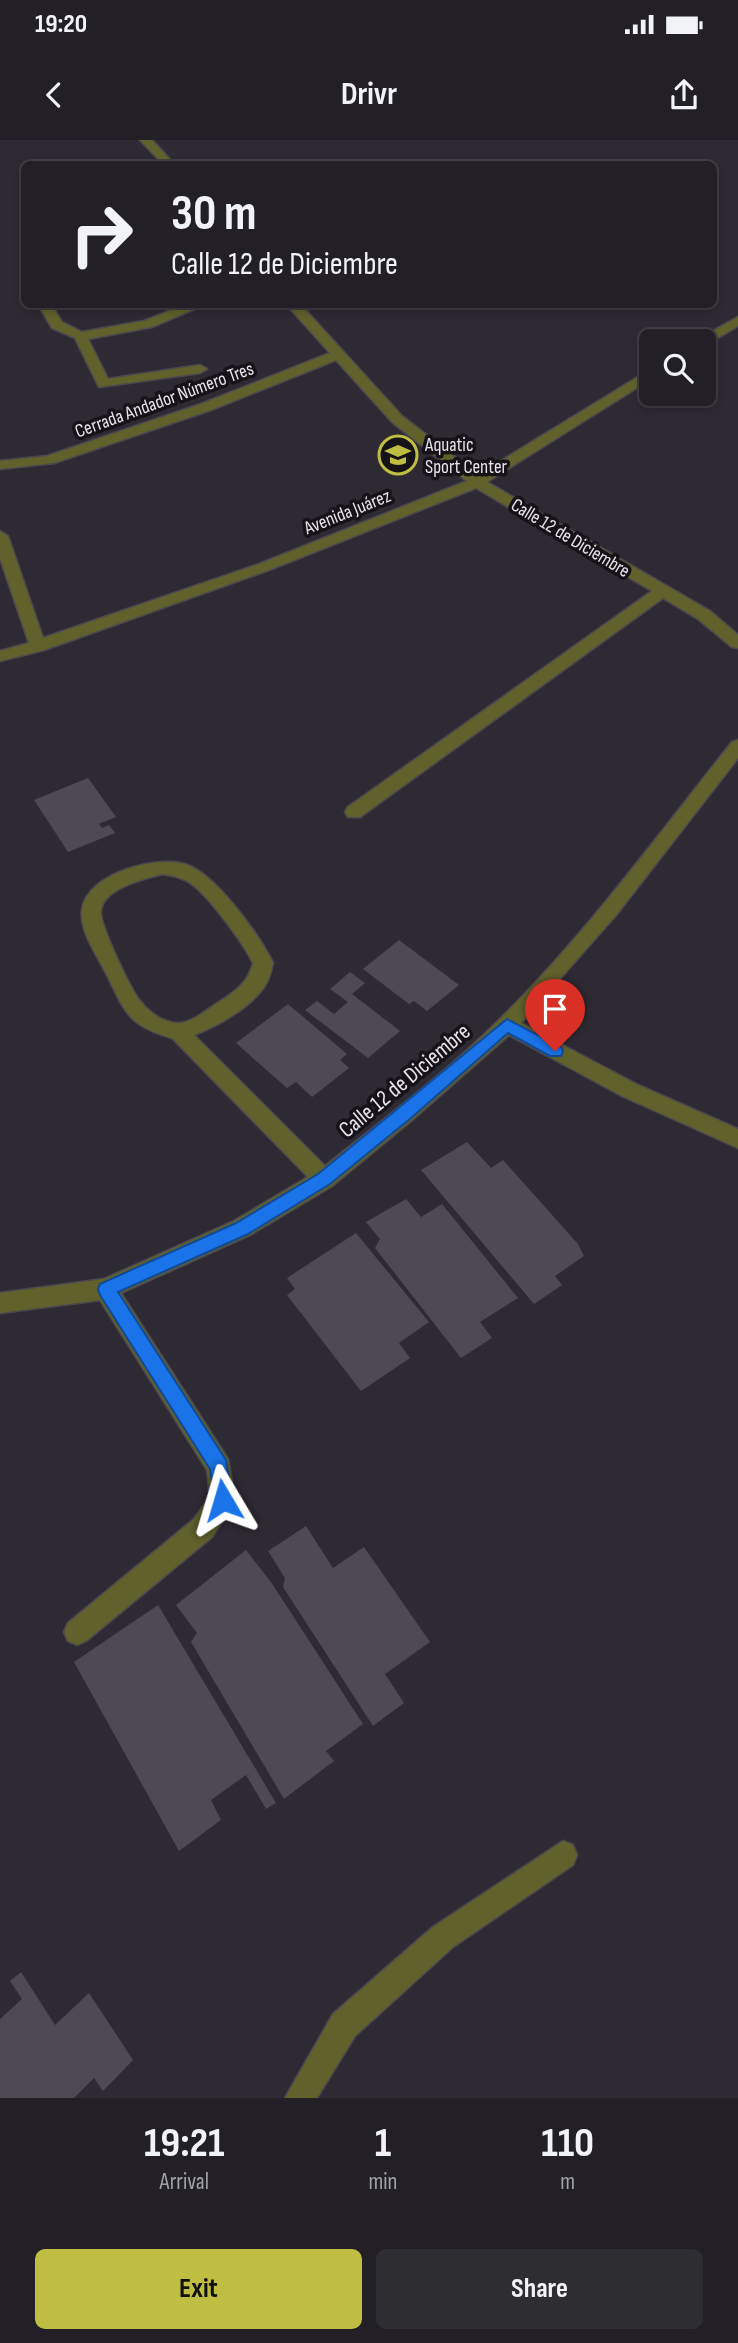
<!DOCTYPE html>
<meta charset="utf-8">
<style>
body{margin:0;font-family:"Sofia Sans Condensed",sans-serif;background:#2e2d32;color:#f1f3f6;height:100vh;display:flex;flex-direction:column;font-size:26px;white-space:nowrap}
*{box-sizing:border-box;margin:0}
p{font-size:23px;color:#a2a3a7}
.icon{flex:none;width:38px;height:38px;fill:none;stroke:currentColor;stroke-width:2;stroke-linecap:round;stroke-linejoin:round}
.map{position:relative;height:1958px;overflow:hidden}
.panel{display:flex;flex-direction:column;background:#222026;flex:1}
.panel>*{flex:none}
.top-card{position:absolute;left:21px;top:21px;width:696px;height:147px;border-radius:10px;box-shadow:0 4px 10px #0003,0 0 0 2px #3f3e43;background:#222026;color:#f1f3f6;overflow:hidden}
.tools{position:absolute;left:639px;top:189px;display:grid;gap:14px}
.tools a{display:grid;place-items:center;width:77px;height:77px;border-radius:10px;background:#222026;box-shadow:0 4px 10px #0003,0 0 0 2px #3f3e43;font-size:35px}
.pin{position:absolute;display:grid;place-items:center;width:60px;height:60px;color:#fff;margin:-72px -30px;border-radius:50% 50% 50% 0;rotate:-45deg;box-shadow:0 0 7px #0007}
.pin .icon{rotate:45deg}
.me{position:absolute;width:77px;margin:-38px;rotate:353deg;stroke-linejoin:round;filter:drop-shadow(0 0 5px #0008)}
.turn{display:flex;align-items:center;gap:24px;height:147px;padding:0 35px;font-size:32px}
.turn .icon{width:91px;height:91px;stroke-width:2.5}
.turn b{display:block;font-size:49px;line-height:60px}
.eta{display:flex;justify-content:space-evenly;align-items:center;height:119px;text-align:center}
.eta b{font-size:42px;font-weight:700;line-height:49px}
.button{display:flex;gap:14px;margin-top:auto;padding:14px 35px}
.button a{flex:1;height:80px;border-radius:10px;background:#bfbe42;color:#111;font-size:28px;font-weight:700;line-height:80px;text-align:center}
.button a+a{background:#2e2d32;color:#f1f3f6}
.status{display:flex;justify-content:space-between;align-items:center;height:49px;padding:0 35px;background:#222026;direction:ltr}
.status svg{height:19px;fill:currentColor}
header{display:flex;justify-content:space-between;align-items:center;height:91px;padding:0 35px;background:#222026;font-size:32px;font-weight:700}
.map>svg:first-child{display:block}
.building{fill:#4e4a54}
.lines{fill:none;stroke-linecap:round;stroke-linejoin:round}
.minor-casing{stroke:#4b4850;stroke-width:3}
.minor{fill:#60612b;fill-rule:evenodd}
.route{fill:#1a73e8;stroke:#114b97;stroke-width:2}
.labels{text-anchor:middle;stroke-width:7;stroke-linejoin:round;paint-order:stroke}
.far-street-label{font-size:19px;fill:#e6e4ea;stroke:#151318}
.far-poi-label{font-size:19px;fill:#e6e4ea;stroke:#151318;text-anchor:start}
.street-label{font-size:23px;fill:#e6e4ea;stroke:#151318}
</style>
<div class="status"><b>19:20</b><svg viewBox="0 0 49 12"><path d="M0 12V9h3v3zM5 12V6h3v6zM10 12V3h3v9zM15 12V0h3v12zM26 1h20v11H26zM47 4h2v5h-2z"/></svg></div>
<header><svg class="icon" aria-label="back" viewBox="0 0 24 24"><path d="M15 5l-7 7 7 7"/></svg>Drivr<svg class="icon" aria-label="share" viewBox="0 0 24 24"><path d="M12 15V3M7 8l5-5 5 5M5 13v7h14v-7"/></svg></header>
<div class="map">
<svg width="738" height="1958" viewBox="0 0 738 1958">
<rect width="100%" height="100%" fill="#2e2a33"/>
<g class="building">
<path d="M 88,638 L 116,677 L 99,684 L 102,688 L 109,685 L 115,693 L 68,712 L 34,660 Z"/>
<path d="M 399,800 L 459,845 L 427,871 L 414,861 L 409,864 L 363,829 Z"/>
<path d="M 350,832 L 365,843 L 352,854 L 400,891 L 368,918 L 305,870 L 317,861 L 334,874 L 348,862 L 330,849 Z"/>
<path d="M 288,864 L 347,914 L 340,920 L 349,928 L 312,957 L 296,942 L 287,948 L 236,903 Z"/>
<path d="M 467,1002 L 491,1028 L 503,1020 L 578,1104 L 584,1116 L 555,1136 L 562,1145 L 534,1164 L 421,1030 Z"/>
<path d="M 406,1059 L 421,1077 L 442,1064 L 518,1158 L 480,1182 L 492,1198 L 461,1218 L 375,1108 L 380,1099 L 366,1082 Z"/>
<path d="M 356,1093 L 429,1182 L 399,1203 L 410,1218 L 361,1251 L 287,1155 L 295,1149 L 287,1138 Z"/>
<path d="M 306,1386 L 333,1428 L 364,1407 L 430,1502 L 385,1534 L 404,1563 L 373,1586 L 283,1447 L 285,1438 L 268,1411 Z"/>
<path d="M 246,1410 L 273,1445 L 363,1584 L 326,1611 L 334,1621 L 284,1659 L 191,1502 L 197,1493 L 176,1465 Z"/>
<path d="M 158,1465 L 276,1663 L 266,1669 L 246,1635 L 211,1660 L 221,1680 L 179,1711 L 74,1522 Z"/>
<path d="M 21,1832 L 55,1885 L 89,1853 L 133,1920 L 103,1951 L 94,1938 L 74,1958 L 0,1958 L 0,1879 L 22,1859 L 10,1841 Z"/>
</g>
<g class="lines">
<defs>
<g id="minor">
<path d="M 140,0 L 152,0 L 174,24 L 163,24 Z"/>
<path d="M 38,164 L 51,164 L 62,182 L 82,192 L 144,181 L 187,164 L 206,164 L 152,187 L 88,199 L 108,239 L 200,225 L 207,229 L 200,233 L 99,247 L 75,198 L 52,188 Z"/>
<path d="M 286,164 L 300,164 L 402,276 L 478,335 L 651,229 L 651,239 L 487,342 L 710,471 L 738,495 L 738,508 L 732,507 L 698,479 L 663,458 L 360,677 L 348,677 L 345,672 L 348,667 L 652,451 L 476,348 L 269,430 L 44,510 L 0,521 L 0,511 L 29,503 L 0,418 L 0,391 L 8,396 L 43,498 L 259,424 L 467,341 L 392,282 L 336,220 L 211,270 L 54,323 L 0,329 L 0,321 L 47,316 L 201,264 L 330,213 Z"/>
<path d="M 738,177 L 738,186 L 707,204 L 695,201 Z"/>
<path d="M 738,600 L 738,618 L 617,774 L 521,883 L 636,944 L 738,989 L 738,1008 L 622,956 L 509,895 L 412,980 L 332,1046 L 250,1095 L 121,1153 L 228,1319 L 235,1360 L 212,1397 L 86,1501 L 77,1505 L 68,1501 L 64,1492 L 68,1483 L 194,1379 L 210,1357 L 207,1330 L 100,1160 L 0,1173 L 0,1153 L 104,1139 L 234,1081 L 308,1037 L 172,898 C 129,886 126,874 107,835 C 98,817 79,791 82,770 C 86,733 161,713 190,726 C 218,738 260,796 273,823 C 271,830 270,838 266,844 C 253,866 218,886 194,895 L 325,1026 C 384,979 447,932 500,879 C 585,795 658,695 732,602 ZM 163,734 C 174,736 184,738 193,745 C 210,758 244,804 253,823 C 248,843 236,851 219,862 C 208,869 191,884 177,883 C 162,882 150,873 141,862 C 132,852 98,782 101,770 C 104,748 146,738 163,734 Z"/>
<path d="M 563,1701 L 573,1705 L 577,1715 L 573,1725 L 453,1807 L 355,1896 L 317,1958 L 285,1958 L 333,1874 L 433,1787 Z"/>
</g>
</defs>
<use href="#minor" class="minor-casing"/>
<use href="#minor" class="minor"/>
</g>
<path class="route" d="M 507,879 L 561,907 L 563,911 L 561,916 L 550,916 L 508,893 L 411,978 L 330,1044 L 248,1094 L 118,1152 L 226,1320 L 232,1360 L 229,1366 L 223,1369 L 216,1366 L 210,1329 L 100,1155 L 98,1149 L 100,1144 L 236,1083 L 318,1034 Z"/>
<defs>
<symbol id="school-ring" viewBox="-11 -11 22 22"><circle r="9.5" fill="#151318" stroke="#bfbe42" stroke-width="1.5"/><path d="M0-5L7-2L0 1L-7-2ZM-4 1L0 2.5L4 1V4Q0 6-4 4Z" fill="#bfbe42"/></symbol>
</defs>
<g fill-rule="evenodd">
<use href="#school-ring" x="376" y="293" width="44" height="44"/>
</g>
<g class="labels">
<g class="far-street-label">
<text transform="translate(164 259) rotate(-20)" y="7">Cerrada Andador Número Tres</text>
<text transform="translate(347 371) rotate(-22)" y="7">Avenida Juárez</text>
<text transform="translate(571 397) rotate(31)" y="7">Calle 12 de Diciembre</text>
</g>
<g class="far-poi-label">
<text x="425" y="311">Aquatic<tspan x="425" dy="22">Sport Center</tspan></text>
</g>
<g class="street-label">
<text transform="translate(404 940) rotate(-40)" y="8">Calle 12 de Diciembre</text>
</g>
</g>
</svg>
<div class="tools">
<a><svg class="icon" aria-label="search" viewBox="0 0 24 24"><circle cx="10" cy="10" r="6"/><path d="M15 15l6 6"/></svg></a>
</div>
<div class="pin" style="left:555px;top:911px;background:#d93025"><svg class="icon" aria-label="arrive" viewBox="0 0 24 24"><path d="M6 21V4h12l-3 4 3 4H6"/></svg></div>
<svg class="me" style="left:223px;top:1360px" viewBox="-20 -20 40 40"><path d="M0-17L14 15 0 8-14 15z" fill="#1a73e8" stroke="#fff" stroke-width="4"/></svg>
<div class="top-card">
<div class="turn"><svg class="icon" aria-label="right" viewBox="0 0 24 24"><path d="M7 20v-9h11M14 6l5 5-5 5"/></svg><div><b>30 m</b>Calle 12 de Diciembre</div></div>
</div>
</div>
<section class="panel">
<div class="eta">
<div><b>19:21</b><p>Arrival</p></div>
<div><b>1</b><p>min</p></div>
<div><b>110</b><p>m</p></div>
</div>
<div class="button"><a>Exit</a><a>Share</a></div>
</section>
